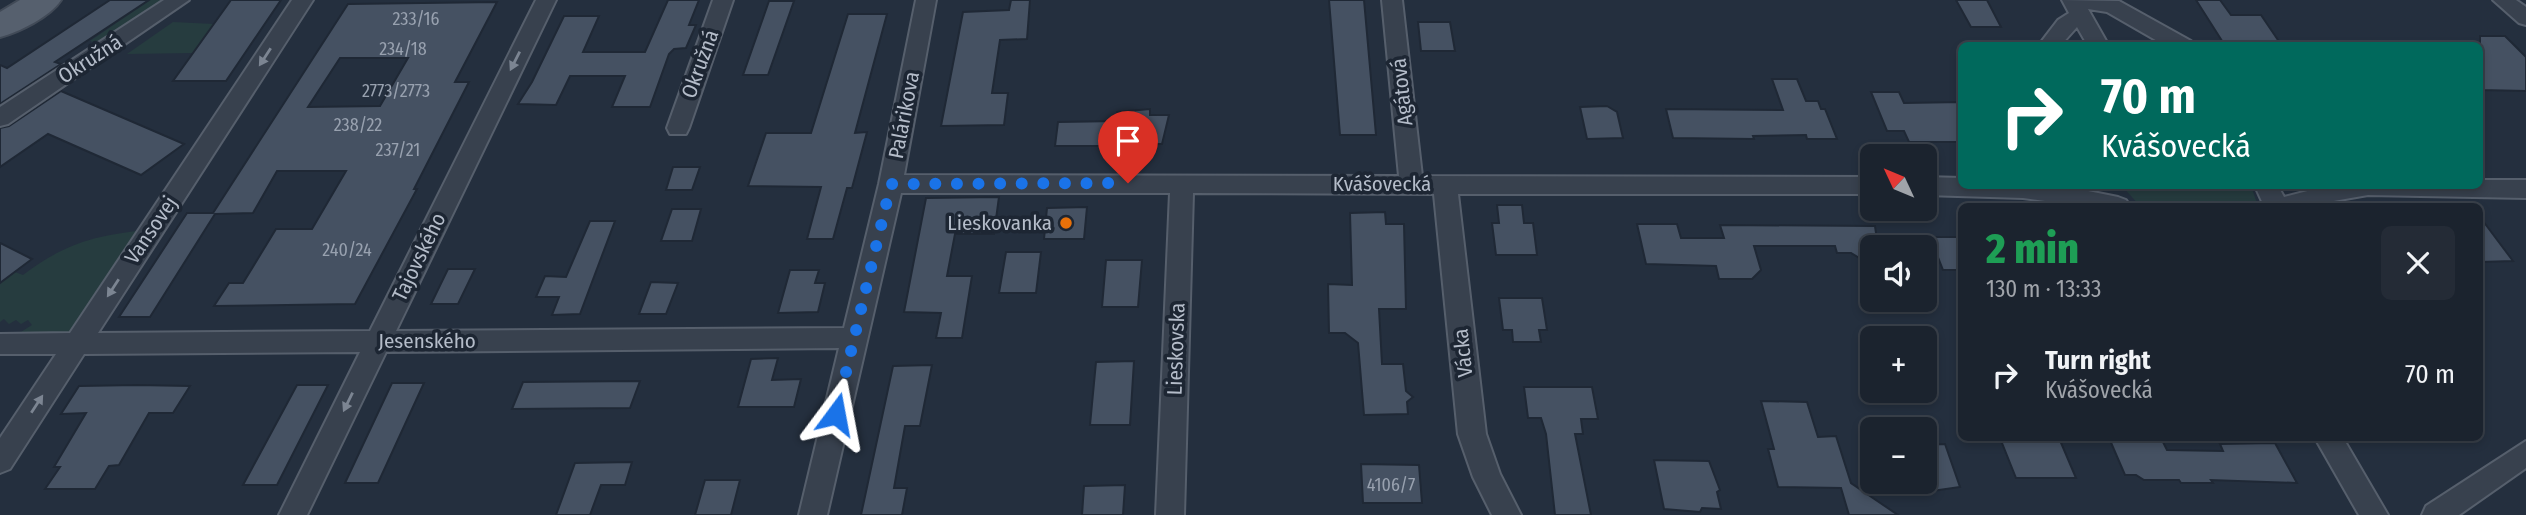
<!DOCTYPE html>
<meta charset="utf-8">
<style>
body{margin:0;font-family:"Fira Sans Condensed",sans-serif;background:#242b36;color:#f1f3f6;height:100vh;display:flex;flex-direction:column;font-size:26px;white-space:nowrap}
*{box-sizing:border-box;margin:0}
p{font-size:23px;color:#a0a4aa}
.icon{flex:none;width:38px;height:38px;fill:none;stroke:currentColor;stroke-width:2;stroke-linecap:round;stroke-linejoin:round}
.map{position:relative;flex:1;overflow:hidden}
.panel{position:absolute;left:1958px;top:203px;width:525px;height:238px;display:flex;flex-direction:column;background:#1b232e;border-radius:10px;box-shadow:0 4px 10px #0003,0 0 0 2px #39404a}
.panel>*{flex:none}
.top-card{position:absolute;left:1958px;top:42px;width:525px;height:147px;border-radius:10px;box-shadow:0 4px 10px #0003,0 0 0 2px #39404a;background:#00695c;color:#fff;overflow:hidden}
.needle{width:46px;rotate:314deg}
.controls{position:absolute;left:1860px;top:144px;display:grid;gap:14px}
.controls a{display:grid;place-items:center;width:77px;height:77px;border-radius:10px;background:#1b232e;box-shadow:0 4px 10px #0003,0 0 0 2px #39404a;font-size:35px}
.pin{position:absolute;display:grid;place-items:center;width:60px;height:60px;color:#fff;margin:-72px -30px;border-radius:50% 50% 50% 0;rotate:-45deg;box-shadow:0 0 7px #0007}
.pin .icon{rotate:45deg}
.me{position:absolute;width:77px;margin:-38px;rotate:13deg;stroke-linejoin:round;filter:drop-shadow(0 0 5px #0008)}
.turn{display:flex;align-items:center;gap:24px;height:147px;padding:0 28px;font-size:32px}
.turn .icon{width:91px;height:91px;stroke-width:2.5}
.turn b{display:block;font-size:49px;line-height:60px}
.round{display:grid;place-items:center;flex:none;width:74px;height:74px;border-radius:10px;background:#242b36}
.headline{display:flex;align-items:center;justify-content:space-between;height:119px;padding:0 28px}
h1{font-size:42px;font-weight:800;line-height:52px;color:#1e9e55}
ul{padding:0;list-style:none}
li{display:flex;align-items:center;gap:21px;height:105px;padding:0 28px}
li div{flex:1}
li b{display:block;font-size:26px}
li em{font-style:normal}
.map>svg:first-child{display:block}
.green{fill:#263c3f}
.building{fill:#455162;stroke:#1f2835;stroke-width:2;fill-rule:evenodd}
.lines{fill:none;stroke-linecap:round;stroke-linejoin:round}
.street-casing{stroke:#565f6c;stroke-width:4}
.primary-casing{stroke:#414a57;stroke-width:4}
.street{fill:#38414e;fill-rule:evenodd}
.primary{fill:#56606e;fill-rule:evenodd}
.oneway{fill:#7c8592}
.route{stroke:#1a73e8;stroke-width:12;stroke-dasharray:0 21.6}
.food-dot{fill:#e8710a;stroke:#1d2633;stroke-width:2.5}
.labels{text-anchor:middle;stroke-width:7;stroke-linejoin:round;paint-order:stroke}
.number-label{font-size:18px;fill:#98a1af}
.street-label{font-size:21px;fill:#b4bcc9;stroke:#1d2633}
.poi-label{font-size:21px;fill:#b4bcc9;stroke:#1d2633;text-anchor:end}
</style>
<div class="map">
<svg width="2526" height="515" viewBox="0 0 2526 515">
<rect width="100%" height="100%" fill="#242f3e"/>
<g class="green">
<path d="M 150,0 L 174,0 L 104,46 L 90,41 Z"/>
<path d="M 173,22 L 214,24 L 194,53 L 127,54 Z"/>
<path d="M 2122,186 L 2251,186 L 2258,206 L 2140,206 Z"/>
<path d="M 145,230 L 76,328 L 63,335 L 13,337 L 32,325 L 28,320 L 21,324 L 16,320 L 9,324 L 4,319 L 0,322 L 0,283 L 15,272 L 23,275 C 66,243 93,236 145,230 Z"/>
</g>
<g class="building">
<path d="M 110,0 L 149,0 L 55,62 L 61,64 L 0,104 L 0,65 L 7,68 Z"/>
<path d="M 231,0 L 281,0 L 226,81 L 173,81 Z"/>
<path d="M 668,0 L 699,0 L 689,25 L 696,25 L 686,48 L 674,49 L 669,54 L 650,107 L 612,107 L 625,76 L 570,76 L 556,105 L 518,104 L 532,82 L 564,16 L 599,16 L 583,52 L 645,52 Z"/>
<path d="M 1011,0 L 1030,0 L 1027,39 L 1000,40 L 992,93 L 1008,93 L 1004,125 L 941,126 L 963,12 L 1009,10 Z"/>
<path d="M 1329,0 L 1364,0 L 1376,135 L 1340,135 Z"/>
<path d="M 1956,0 L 1987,0 L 2001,27 L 1971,27 Z"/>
<path d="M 2196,0 L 2220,0 L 2231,15 L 2261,15 L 2282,46 L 2224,44 Z"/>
<path d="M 769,1 L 794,1 L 768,75 L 743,75 Z"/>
<path d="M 497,2 L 455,82 L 469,82 L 414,189 L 417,189 L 355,304 L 214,306 L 229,283 L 243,283 L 276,229 L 312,229 L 346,171 L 277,171 L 253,213 L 215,214 L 150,317 L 119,317 L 187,213 L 213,213 L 348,4 ZM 340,58 L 408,58 L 380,106 L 308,107 Z"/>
<path d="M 848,14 L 887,14 L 855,133 L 867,132 L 852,188 L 847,188 L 833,239 L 807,239 L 821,187 L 748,186 L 766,133 L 811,133 Z"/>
<path d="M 1418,22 L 1450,22 L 1455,51 L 1421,51 Z"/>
<path d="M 2480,36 L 2505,36 L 2526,57 L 2526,91 L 2480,90 Z"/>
<path d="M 1772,79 L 1797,79 L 1806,101 L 1818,101 L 1821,109 L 1825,109 L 1837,139 L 1807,139 L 1806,135 L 1753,136 L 1754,139 L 1673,138 L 1666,109 L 1783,110 Z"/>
<path d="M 61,91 L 184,144 L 141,175 L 48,134 L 0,167 L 0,128 L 9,126 Z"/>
<path d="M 1871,92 L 1899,92 L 1904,103 L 1962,102 L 1962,142 L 1909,142 L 1904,131 L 1887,131 Z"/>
<path d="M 1607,106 L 1617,112 L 1623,138 L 1587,139 L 1580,107 Z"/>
<path d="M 1150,109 L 1150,115 L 1169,115 L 1162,144 L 1148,144 L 1148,149 L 1124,149 L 1124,146 L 1055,146 L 1058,122 L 1117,121 L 1117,112 Z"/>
<path d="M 673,167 L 700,167 L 692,190 L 666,190 Z"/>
<path d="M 999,197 L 994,234 L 955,234 L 947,276 L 972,276 L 962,338 L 936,338 L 941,313 L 904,312 L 926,198 Z"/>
<path d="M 1497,205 L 1522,205 L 1524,223 L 1533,223 L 1537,255 L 1496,255 L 1492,223 L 1499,223 Z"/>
<path d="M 1087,207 L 1084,239 L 1044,239 L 1047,208 Z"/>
<path d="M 672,209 L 701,209 L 692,241 L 661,241 Z"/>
<path d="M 1385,212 L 1386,224 L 1404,224 L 1406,309 L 1379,309 L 1382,364 L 1403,364 L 1406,391 L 1413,397 L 1407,402 L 1408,414 L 1364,415 L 1358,343 L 1345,333 L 1329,333 L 1328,284 L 1352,285 L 1350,213 Z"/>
<path d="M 2480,217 L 2513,261 L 2480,262 Z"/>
<path d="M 590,221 L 615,221 L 580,314 L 552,315 L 559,297 L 536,297 L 545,276 L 566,277 Z"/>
<path d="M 1637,224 L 1677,224 L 1681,238 L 1724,238 L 1720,225 L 1875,226 L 1878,247 L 1872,247 L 1861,259 L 1851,253 L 1837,253 L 1835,246 L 1754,246 L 1761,270 L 1752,279 L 1719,279 L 1716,266 L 1646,264 Z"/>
<path d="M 1930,237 L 1962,237 L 1962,270 L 1943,270 Z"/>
<path d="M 0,243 L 32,259 L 0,283 Z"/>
<path d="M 1006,252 L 1041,252 L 1036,293 L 999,293 Z"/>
<path d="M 1106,260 L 1142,260 L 1138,307 L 1102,307 Z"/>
<path d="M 448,269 L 475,269 L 458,304 L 431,304 Z"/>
<path d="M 790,270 L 819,270 L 815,283 L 825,283 L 818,312 L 778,313 Z"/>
<path d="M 651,282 L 678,283 L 666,314 L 639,314 Z"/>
<path d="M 1499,298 L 1542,298 L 1547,330 L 1539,330 L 1541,342 L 1513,342 L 1512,330 L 1503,330 Z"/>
<path d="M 778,358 L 772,380 L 801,379 L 794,407 L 738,407 L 751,359 Z"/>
<path d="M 1134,361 L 1130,425 L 1090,425 L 1096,362 Z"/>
<path d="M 932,365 L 920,426 L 905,426 L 894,488 L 907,488 L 902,515 L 861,515 L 893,366 Z"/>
<path d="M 640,381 L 630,408 L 512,409 L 523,382 Z"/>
<path d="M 392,383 L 424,383 L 378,483 L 345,483 Z"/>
<path d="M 297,385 L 328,385 L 277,485 L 243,485 Z"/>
<path d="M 79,386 L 137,385 L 190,386 L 173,413 L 149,413 L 119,465 L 109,466 L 95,489 L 45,489 L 60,467 L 54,467 L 86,413 L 61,414 Z"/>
<path d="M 1524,387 L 1592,387 L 1598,419 L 1581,419 L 1583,434 L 1575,434 L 1591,515 L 1555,515 L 1546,434 L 1541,418 L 1528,418 Z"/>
<path d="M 1761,401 L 1807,402 L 1818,437 L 1836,436 L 1851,483 L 1898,515 L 1849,515 L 1841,488 L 1778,487 L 1768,449 L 1774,449 Z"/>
<path d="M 2000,438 L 2059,438 L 2076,478 L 2016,478 Z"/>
<path d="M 2109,438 L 2161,438 L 2167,450 L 2223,451 L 2220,444 L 2275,443 L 2297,483 L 2211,480 L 2213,483 L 2181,483 L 2179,480 L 2144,480 L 2136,475 L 2125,475 Z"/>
<path d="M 1945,444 L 1960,487 L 1925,492 L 1925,445 Z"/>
<path d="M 1654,460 L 1709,461 L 1720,490 L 1717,492 L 1721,509 L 1702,508 L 1700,512 L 1664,509 Z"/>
<path d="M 632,462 L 625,485 L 601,485 L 590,515 L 556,515 L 575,463 Z"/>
<path d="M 1361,464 L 1419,465 L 1422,503 L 1363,503 Z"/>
<path d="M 705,480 L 740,480 L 731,515 L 695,515 Z"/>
<path d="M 1125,485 L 1123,515 L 1082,515 L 1084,486 Z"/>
</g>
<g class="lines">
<defs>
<g id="street">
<path d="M 164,0 L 189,0 L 8,124 L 0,126 L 0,107 Z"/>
<path d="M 292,0 L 313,0 L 98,333 L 370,331 L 536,0 L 556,0 L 396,331 L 844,328 L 879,184 L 916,0 L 936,0 L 904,175 L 1399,176 L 1382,0 L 1402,0 L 1422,176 L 1872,177 L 1872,194 L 1458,194 L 1486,434 L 1500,474 L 1521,515 L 1492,515 L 1473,477 L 1458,434 L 1434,194 L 1193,193 L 1184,515 L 1156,515 L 1170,193 L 901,193 L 827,515 L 799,515 L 839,348 L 386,352 L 307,515 L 279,515 L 360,352 L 84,354 L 10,469 L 0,473 L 0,438 L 56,354 L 0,354 L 0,334 L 70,333 Z"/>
<path d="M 713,0 L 733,0 L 689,128 L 686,134 L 670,134 L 667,128 Z"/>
<path d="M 2062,0 L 2119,1 L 2191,41 L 2193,46 L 2166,46 L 2107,12 L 2088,9 L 2109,46 L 2088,46 L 2077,27 L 2060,46 L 2038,46 L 2058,20 L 2069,13 Z"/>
<path d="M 2493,0 L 2516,0 L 2526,7 L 2526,25 L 2519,23 Z"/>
<path d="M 1925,177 L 1962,178 L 1962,186 L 2063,186 L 2118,197 L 2126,200 L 2130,206 L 2083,206 L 2023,198 L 1925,195 Z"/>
<path d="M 2480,180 L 2526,180 L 2526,198 L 2368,195 L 2305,206 L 2264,206 L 2255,186 L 2278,186 L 2284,197 L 2327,186 L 2480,186 Z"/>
<path d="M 2315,438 L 2343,438 L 2388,515 L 2359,515 Z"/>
<path d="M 2526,441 L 2526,468 L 2459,515 L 2422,515 L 2426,506 Z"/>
</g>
<path id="primary" d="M 20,0 L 61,0 C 50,17 19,32 0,37 L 0,12 Z"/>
</defs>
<use href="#street" class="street-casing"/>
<use href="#primary" class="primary-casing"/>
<use href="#street" class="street"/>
<use href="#primary" class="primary"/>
</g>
<defs><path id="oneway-solid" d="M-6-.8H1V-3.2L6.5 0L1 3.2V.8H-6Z" transform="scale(1.75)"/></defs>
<g class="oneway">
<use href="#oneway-solid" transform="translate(265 57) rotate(123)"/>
<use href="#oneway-solid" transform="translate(515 61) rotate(117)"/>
<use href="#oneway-solid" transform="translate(113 288) rotate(123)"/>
<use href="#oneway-solid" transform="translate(348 402) rotate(116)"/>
<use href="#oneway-solid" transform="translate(37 404) rotate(-57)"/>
</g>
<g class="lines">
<path class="route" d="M 836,414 L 891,184 L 1128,183"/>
</g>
<circle class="food-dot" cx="1066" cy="223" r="7"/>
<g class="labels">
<g class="number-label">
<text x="416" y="25">233/16</text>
<text x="403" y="55">234/18</text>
<text x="396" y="97">2773/2773</text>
<text x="358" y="131">238/22</text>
<text x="398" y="156">237/21</text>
<text x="347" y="256">240/24</text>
<text x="1391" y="491">4106/7</text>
</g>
<g class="street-label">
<text transform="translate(90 59) rotate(-33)" y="7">Okružná</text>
<text transform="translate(700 64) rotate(-70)" y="7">Okružná</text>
<text transform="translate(1402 92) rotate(-96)" y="7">Agátová</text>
<text transform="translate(904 115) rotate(-79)" y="7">Palárikova</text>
<text x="1382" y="191">Kvášovecká</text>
<text transform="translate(151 230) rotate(-56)" y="7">Vansovej</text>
<text transform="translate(419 257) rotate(-64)" y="7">Tajovského</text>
<text x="427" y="348">Jesenského</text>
<text transform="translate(1176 349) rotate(-88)" y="7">Lieskovska</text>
<text transform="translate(1463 353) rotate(-96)" y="7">Vácka</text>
</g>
<g class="poi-label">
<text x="1052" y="230">Lieskovanka</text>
</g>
</g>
</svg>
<div class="controls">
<a><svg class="needle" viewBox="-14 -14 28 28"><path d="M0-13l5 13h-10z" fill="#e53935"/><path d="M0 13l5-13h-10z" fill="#a0a4aa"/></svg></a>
<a><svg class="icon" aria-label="sound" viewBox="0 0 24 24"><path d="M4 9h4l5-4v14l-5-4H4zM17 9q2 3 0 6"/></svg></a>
<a>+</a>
<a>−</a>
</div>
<div class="pin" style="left:1128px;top:183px;background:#d93025"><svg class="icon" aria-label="arrive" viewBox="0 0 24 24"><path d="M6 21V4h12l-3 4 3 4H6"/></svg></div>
<svg class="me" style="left:836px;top:414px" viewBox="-20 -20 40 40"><path d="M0-17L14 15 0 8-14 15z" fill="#1a73e8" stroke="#fff" stroke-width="4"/></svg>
<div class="top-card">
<div class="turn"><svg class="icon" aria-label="right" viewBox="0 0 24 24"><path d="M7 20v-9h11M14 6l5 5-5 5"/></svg><div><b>70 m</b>Kvášovecká</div></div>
</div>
<section class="panel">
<div class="headline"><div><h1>2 min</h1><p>130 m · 13:33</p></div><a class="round"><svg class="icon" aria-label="close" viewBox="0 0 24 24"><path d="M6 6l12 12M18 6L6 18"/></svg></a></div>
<ul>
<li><svg class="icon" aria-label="right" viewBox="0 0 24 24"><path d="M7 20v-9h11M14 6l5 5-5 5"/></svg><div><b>Turn right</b><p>Kvášovecká</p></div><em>70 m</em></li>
</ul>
</section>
</div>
